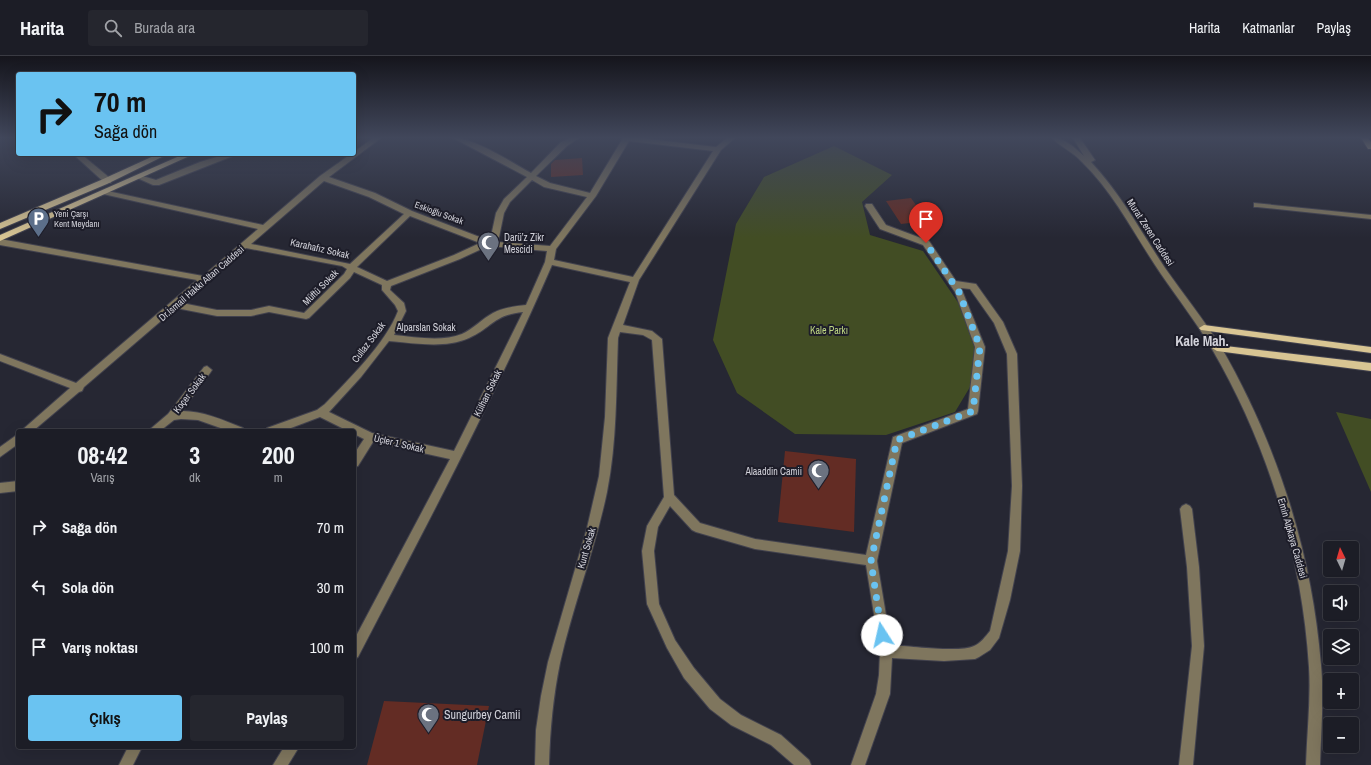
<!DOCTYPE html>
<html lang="tr">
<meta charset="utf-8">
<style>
body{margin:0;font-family:"Archivo Narrow",sans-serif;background:#25262e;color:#f1f3f6;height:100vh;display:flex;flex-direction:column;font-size:15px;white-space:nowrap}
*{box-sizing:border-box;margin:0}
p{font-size:13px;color:#a0a2a7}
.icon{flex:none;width:22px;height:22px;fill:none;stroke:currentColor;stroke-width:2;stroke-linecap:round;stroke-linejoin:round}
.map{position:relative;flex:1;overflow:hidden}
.sheet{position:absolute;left:16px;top:373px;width:340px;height:320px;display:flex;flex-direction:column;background:#1c1d26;border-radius:4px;box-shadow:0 4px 16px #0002,0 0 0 1px #3a3b43}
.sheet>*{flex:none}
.top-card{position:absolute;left:16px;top:16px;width:340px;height:84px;border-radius:4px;box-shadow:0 4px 16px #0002,0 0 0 1px #3a3b43;background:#6ac3f1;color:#111;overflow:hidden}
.needle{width:26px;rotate:355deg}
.fabs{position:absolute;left:1323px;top:485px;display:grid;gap:8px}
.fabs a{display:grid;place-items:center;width:36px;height:36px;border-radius:4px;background:#1c1d26;box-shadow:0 4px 16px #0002,0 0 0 1px #3a3b43;font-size:20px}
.pin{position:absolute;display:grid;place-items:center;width:34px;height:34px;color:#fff;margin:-41px -17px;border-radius:50% 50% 50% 0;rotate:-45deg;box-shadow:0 0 4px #0007}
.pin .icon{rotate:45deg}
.me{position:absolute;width:44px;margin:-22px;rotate:350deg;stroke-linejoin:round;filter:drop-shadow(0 0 3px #0008)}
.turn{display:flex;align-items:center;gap:14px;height:84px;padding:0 12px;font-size:18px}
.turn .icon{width:52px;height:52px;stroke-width:2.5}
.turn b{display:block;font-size:28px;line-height:34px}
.eta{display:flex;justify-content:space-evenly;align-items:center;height:68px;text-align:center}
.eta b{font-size:24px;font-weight:700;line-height:28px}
.primary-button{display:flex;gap:8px;margin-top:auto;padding:8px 12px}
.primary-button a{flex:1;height:46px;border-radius:4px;background:#6ac3f1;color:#111;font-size:16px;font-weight:700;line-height:46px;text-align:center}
.primary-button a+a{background:#25262e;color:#f1f3f6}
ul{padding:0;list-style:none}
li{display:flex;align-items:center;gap:12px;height:60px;padding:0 12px}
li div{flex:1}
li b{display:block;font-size:15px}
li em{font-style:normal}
header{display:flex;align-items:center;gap:24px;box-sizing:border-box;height:56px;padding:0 20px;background:#1c1d26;border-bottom:1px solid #3a3b43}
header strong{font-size:19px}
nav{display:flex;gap:22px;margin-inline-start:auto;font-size:14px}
.search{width:280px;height:36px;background:#25262e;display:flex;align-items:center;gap:10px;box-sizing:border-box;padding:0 14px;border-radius:4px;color:#a0a2a7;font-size:15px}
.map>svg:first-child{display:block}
.green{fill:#424d24}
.building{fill:#632c24}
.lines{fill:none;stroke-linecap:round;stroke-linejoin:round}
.minor-casing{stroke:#42424e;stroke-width:2}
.major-casing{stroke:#42424e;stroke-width:2}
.minor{fill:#7f765e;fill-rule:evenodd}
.major{fill:#d8c593;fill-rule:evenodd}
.route{stroke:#6ac3f1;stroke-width:7;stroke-dasharray:0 12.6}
.labels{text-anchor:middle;stroke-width:4;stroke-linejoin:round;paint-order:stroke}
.far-street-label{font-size:9px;fill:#d2d2da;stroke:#1d1d29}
.far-poi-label{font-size:9px;fill:#d2d2da;stroke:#1d1d29;text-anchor:start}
.street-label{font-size:10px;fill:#d2d2da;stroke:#1d1d29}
.poi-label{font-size:10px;fill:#d2d2da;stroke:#1d1d29;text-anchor:start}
.park-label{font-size:10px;fill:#bfd783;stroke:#1d1d29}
.near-poi-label{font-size:12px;fill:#d2d2da;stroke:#1d1d29;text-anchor:start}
.district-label{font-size:14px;font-weight:bold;fill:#d2d2da;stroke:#1d1d29}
</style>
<header>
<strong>Harita</strong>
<div class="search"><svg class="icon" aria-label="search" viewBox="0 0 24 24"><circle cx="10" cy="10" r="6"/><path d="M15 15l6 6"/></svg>Burada ara</div>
<nav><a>Harita</a><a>Katmanlar</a><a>Paylaş</a></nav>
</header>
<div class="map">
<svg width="1371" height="709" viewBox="0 0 1371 709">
<rect width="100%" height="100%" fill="#262733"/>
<g class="green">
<path d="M 834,90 L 892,119 L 862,146 L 870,179 L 923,195 L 970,264 L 979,316 L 955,356 L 886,379 L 795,378 L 737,337 L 713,284 L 736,168 L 764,121 Z"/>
<path d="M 1336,356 L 1371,363 L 1371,436 Z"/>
</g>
<g class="building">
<path d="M 582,102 L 583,119 L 551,121 L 551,108 L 555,104 Z"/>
<path d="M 911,142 L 927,165 L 901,168 L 886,145 Z"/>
<path d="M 785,395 L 856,403 L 854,476 L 778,466 Z"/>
<path d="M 384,645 L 489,650 L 477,709 L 367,709 Z"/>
</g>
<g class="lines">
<defs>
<g id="minor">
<path d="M 373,82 L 381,82 L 329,121 L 375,137 L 412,155 L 490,185 L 496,157 L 504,143 L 527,121 L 453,82 C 475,82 511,106 531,117 L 561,86 L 570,82 L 579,82 L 567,90 L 536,120 L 550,127 L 590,137 L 623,82 L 640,82 L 716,91 L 727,82 L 735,82 L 721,94 L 639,224 L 623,269 L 652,275 L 662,283 L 674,439 L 700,467 L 755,483 L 866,499 L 893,381 L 968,353 L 975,291 L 955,236 L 923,189 L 880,173 L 865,150 L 866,148 L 872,148 L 886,169 L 929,185 L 956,225 L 976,228 L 1003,266 L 1017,298 L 1022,430 L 1020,495 L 1010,544 L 999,582 L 990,594 L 979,601 L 975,603 L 944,605 L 892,602 L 890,638 L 865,709 L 851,709 L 876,638 L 879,619 L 880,595 L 866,509 L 755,493 L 696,476 L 692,474 L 670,450 L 658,471 L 654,495 L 659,548 L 675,584 L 694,612 L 720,643 L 741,659 L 781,679 L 809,704 L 811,709 L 794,709 L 771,689 L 731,669 L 710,653 L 684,622 L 667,592 L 647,548 L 642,495 L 647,470 L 664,441 L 652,284 L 643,279 L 620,276 L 618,282 C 616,334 617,386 607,436 C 595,494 573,549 560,607 C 553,641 550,674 549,709 L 535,709 L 536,674 L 541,640 L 548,606 L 587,472 L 599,420 L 605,361 L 608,282 L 630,226 L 552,209 C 494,343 425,472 358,601 L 354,603 L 354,584 L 450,403 L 373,386 L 358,410 L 354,411 L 354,398 L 364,383 L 354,378 L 354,375 L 348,375 L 320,361 L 283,375 L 266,375 L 267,372 L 317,354 L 325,348 C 349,323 386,287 398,255 L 395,249 L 382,234 L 382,229 L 354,216 L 350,222 L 309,262 L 306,263 L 269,256 L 251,260 L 217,260 L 176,252 L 84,331 L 82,335 L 79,336 L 33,375 L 21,375 L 70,332 L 0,305 L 0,298 L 76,327 L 197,224 L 0,189 L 0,183 L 203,220 L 258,173 L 103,138 L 103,134 L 263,169 L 320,120 L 351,98 L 354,98 L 354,96 ZM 629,85 L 713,95 L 633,221 L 554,204 L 556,193 L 596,140 ZM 532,124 L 544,131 L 587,141 L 550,190 L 498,186 L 504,157 L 510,146 ZM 324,125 L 369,141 L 404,158 L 350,208 L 251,188 ZM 410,160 L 480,187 L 454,199 L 387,225 L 357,211 ZM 488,190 L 547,195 L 545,206 L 526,249 C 515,250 503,252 493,257 C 482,263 473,273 462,278 C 442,286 415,281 394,279 L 406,255 L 404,247 L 390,234 L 391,230 L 460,203 ZM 246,192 L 342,210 L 347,213 L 344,218 L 304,257 L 269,250 L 251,254 L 217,254 L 182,247 ZM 961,232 L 970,233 L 994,267 L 1007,298 L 1012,430 L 1008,495 L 990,575 C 985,581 981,587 974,590 C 960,597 909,590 891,589 L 877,505 L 902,387 L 977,358 L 978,355 L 985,291 ZM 523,256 L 454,395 L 372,377 L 329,356 L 361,321 L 389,285 C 415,287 444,293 469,282 C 492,272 493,259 523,256 Z"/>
<path d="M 1052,82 C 1065,82 1074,91 1084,100 L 1073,82 L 1080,82 L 1095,104 L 1091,106 C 1121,138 1141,176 1165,212 C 1184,239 1204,264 1221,291 C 1277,388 1312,497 1321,609 C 1324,642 1321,676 1320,709 L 1306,709 C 1307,676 1311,643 1309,611 C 1302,500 1268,389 1212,293 C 1197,267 1178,243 1161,218 C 1135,180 1115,138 1082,106 C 1073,96 1061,91 1052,82 Z"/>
<path d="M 73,98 L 81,98 L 111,123 L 111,127 L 105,127 Z"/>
<path d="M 227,98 L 238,98 L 159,129 L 153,129 L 135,121 L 139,119 L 156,124 L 200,106 Z"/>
<path d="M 1254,147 L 1371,159 L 1371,163 L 1257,151 L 1254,151 Z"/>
<path d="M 207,310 L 212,314 L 210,317 L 182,355 C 203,355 223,364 243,372 L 244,375 L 229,375 L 198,364 L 181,363 L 174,364 L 160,375 L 148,375 L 168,358 L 204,311 Z"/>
<path d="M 18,378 L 18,388 L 0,401 L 0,391 Z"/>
<path d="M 18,425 L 18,435 L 0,437 L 0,427 Z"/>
<path d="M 1186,448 L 1190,450 L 1192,453 L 1199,511 L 1204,590 L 1193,709 L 1179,709 L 1192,590 L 1187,511 L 1180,453 L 1182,450 Z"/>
<path d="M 128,691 L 142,691 L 133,709 L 119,709 Z"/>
<path d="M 284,691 L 299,691 L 288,709 L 273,709 Z"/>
</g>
<g id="major">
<path d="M 1361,82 L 1368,82 L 1371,86 L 1371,93 L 1368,93 Z"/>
<path d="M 158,98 L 168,98 L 107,128 L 0,173 L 0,167 L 101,124 Z"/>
<path d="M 184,98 L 194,98 L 0,185 L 0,179 Z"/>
<path d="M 1204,269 L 1371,291 L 1371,297 L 1201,274 L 1199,272 Z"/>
<path d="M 1217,289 L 1371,307 L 1371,315 L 1217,295 L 1212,292 Z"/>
</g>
</defs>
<use href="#minor" class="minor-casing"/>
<use href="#major" class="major-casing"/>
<use href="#minor" class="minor"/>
<use href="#major" class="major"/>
</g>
<linearGradient id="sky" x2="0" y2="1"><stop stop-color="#15151c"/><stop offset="0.45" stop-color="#41475b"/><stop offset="1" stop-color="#41475b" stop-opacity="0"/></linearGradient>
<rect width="1371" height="182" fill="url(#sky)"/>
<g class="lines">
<path class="route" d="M 882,579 L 871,505 L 897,384 L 973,355 L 980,291 L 959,236 L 926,187"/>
</g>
<defs>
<symbol id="parking-pin" viewBox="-11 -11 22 30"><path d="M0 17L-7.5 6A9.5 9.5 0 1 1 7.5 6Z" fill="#5c6f8a" stroke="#1d1d29"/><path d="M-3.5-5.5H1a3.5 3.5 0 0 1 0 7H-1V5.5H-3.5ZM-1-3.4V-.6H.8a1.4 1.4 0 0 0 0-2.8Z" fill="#fff"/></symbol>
<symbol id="mosque-pin" viewBox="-11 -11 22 30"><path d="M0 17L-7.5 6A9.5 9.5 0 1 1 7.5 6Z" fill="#6b7280" stroke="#1d1d29"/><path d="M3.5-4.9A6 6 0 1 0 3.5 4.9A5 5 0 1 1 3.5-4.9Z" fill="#fff"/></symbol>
</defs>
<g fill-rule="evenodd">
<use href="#parking-pin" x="26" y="150" width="25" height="34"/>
<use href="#mosque-pin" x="476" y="174" width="25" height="34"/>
<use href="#mosque-pin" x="806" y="402" width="25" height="34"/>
<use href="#mosque-pin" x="416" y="646" width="25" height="34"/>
</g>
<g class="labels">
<g class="far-street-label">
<text transform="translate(439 157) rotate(20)" y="3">Eskioğlu Sokak</text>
</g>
<g class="far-poi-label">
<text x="54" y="161">Yeni Çarşı<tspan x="54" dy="10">Kent Meydanı</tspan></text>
</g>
<g class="street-label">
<text transform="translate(1151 176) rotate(57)" y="4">Murat Zeren Caddesi</text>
<text transform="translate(320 192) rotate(13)" y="4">Karahafız Sokak</text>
<text transform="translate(201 227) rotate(-41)" y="4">Dr.İsmail Hakkı Altan Caddesi</text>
<text transform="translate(320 231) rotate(-45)" y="4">Müftü Sokak</text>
<text x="426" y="275">Alparslan Sokak</text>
<text transform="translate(368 286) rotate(-53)" y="4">Cullaz Sokak</text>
<text transform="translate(189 337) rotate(-53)" y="4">Koçer Sokak</text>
<text transform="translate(487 337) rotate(-64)" y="4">Külhan Sokak</text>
<text transform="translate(399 387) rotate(13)" y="4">Üçler 1 Sokak</text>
<text transform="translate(1293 482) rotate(74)" y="4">Emin Alpkaya Caddesi</text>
<text transform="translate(586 492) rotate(-74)" y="4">Kunt Sokak</text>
</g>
<g class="poi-label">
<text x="504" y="185">Darü’z Zikr<tspan x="504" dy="12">Mescidi</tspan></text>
<text x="802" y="419" text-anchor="end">Alaaddin Camii</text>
</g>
<g class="park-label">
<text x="829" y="278">Kale Parkı</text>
</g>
<g class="near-poi-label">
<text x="444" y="663">Sungurbey Camii</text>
</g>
<g class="district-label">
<text x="1202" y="290">Kale Mah.</text>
</g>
</g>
</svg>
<div class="fabs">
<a><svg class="needle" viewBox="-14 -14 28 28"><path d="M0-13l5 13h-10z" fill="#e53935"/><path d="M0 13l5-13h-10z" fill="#a0a2a7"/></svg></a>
<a><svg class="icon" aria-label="sound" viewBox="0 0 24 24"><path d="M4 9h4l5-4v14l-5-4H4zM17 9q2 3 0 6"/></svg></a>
<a><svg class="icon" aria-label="layers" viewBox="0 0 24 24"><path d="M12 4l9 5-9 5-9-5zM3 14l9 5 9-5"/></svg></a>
<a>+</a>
<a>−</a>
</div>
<div class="pin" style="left:926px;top:187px;background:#d93025"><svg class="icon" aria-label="arrive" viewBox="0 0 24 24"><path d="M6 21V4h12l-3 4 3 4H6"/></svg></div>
<svg class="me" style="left:882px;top:579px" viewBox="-20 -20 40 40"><circle r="19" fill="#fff"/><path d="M0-13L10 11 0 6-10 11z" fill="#6ac3f1"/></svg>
<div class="top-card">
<div class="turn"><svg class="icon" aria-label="right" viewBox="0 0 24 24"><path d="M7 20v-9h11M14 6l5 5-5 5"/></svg><div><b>70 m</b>Sağa dön</div></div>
</div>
<section class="sheet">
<div class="eta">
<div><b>08:42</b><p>Varış</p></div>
<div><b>3</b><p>dk</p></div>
<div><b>200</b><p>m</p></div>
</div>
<ul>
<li><svg class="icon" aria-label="right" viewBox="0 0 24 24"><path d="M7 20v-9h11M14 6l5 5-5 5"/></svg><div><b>Sağa dön</b></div><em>70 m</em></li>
<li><svg class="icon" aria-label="left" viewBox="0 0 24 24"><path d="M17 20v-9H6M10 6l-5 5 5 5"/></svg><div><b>Sola dön</b></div><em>30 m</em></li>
<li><svg class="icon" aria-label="arrive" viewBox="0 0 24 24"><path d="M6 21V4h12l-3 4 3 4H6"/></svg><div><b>Varış noktası</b></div><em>100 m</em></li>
</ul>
<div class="primary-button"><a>Çıkış</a><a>Paylaş</a></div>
</section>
</div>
